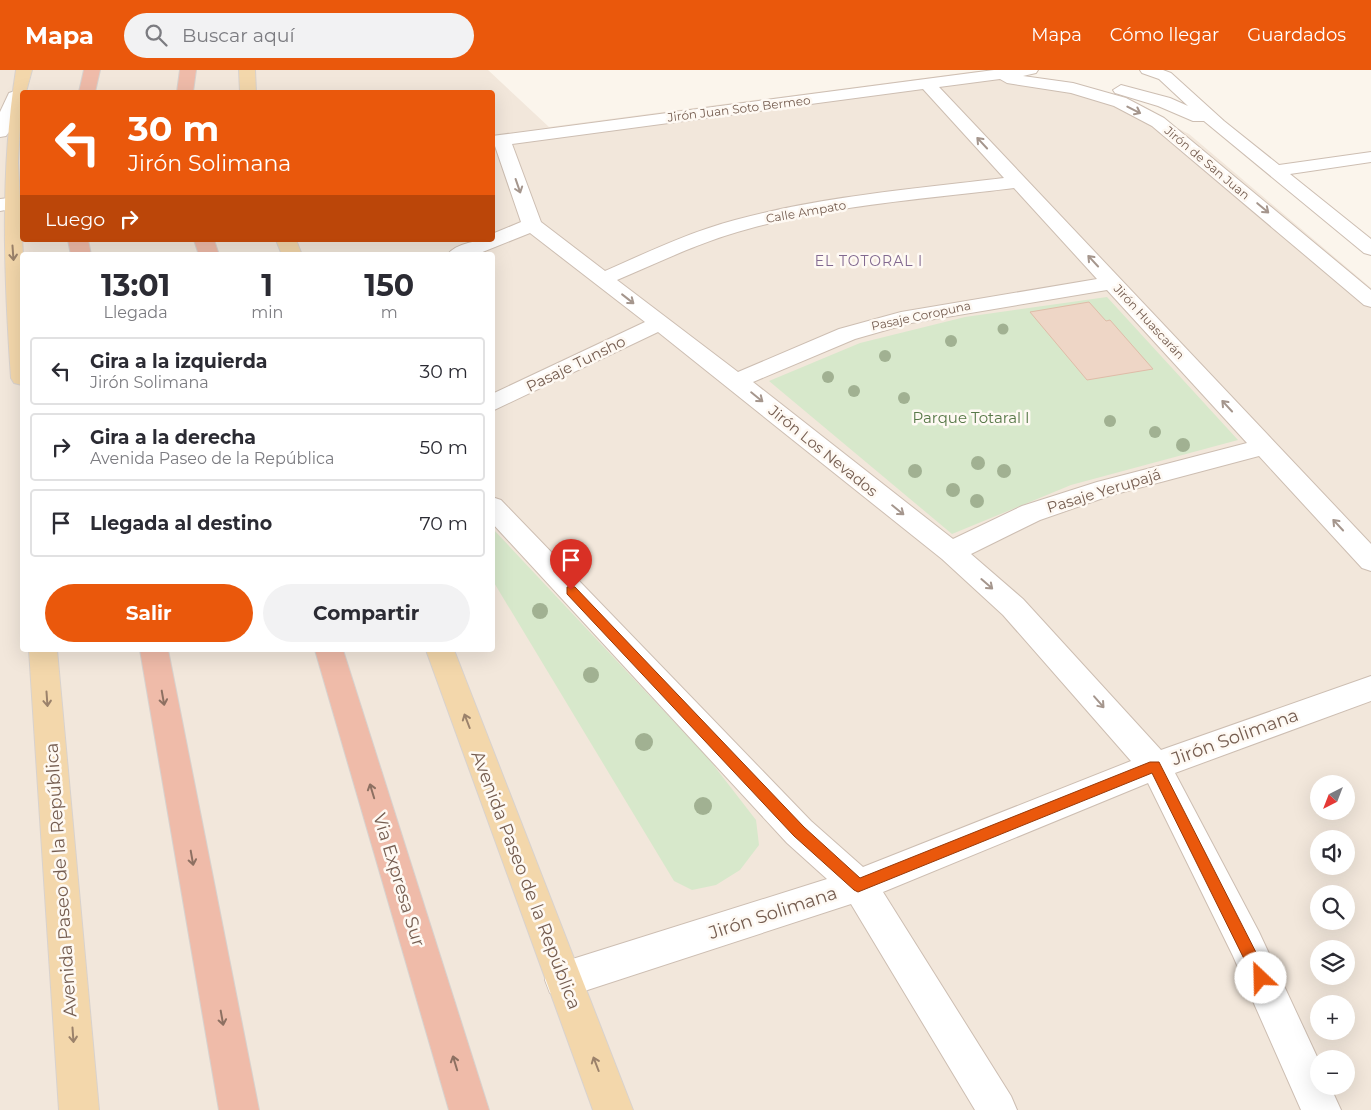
<!DOCTYPE html>
<html lang="es">
<meta charset="utf-8">
<style>
body{margin:0;font-family:Montserrat,sans-serif;background:#f2f2f3;color:#2b2b33;height:100vh;display:flex;flex-direction:column;font-size:19px;white-space:nowrap}
*{box-sizing:border-box;margin:0}
p{font-size:16px;color:#7c7c81}
.icon{flex:none;width:28px;height:28px;fill:none;stroke:currentColor;stroke-width:2;stroke-linecap:round;stroke-linejoin:round}
.map{position:relative;flex:1;overflow:hidden}
.sheet{position:absolute;left:20px;top:182px;width:475px;height:400px;display:flex;flex-direction:column;background:#fff;border-radius:5px;box-shadow:0 5px 20px #0002}
.sheet>*{flex:none}
.banner{position:absolute;left:20px;top:20px;width:475px;height:152px;border-radius:5px;box-shadow:0 5px 20px #0002;background:#ea580c;color:#fff;overflow:hidden}
.needle{width:32px;rotate:222deg}
.tools{position:absolute;left:1310px;top:705px;display:grid;gap:10px}
.tools a{display:grid;place-items:center;width:45px;height:45px;border-radius:50%;background:#fff;box-shadow:0 5px 20px #0002;font-size:25px}
.pin{position:absolute;display:grid;place-items:center;width:42px;height:42px;color:#fff;margin:-51px -21px;border-radius:50% 50% 50% 0;rotate:-45deg;box-shadow:0 0 5px #0007}
.pin .icon{rotate:45deg}
.me{position:absolute;width:55px;margin:-28px;rotate:336deg;stroke-linejoin:round;filter:drop-shadow(0 0 4px #0008)}
.turn{display:flex;align-items:center;gap:18px;height:105px;padding:0 25px;font-size:22px}
.turn .icon{width:65px;height:65px;stroke-width:2.5}
.turn b{display:block;font-size:35px;line-height:42px}
.then{display:flex;align-items:center;height:48px;padding:0 25px;background:#0003;gap:10px;font-size:19px}
.eta{display:flex;justify-content:space-evenly;align-items:center;height:85px;text-align:center}
.eta b{font-size:30px;font-weight:700;line-height:35px}
.button{display:flex;gap:10px;margin-top:auto;padding:10px 25px}
.button a{flex:1;height:58px;border-radius:30px;background:#ea580c;color:#fff;font-size:20px;font-weight:700;line-height:58px;text-align:center}
.button a+a{background:#f2f2f3;color:#2b2b33}
ul{padding:0;list-style:none}
li{display:flex;align-items:center;gap:15px;height:68px;margin:0 10px 8px;padding:0 15px;border:2px solid #e1e1e2;border-radius:5px}
li div{flex:1}
li b{display:block;font-size:19px}
li em{font-style:normal}
header{display:flex;align-items:center;gap:30px;box-sizing:border-box;height:70px;padding:0 25px;background:#ea580c;color:#fff}
header strong{font-size:24px}
nav{display:flex;gap:28px;margin-inline-start:auto;font-size:18px}
.search{width:350px;height:45px;background:#f2f2f3;display:flex;align-items:center;gap:12px;box-sizing:border-box;padding:0 18px;border-radius:28px;color:#7c7c81;font-size:19px}
.map>svg:first-child{display:block}
.residential{fill:#f2e7db;fill-rule:evenodd}
.green{fill:#d7e8cb}
.building{fill:#eed6c6;stroke:#dfbca8}
.lines{fill:none;stroke-linecap:round;stroke-linejoin:round}
.minor-casing{stroke:#cdbeb2;stroke-width:2}
.major-casing{stroke:#d8d2ce;stroke-width:2}
.highway-casing{stroke:#d8d2ce;stroke-width:2}
.minor{fill:#fff;fill-rule:evenodd}
.major{fill:#f3d7ab;fill-rule:evenodd}
.highway{fill:#efbba9;fill-rule:evenodd}
.tree{fill:#a1b192}
.oneway{stroke:#a5968d}
.oneway2{stroke:#9b826b}
.oneway3{stroke:#8d7062}
.route{fill:#ea580c;stroke:#983908}
.labels{text-anchor:middle;stroke-width:5;stroke-linejoin:round;paint-order:stroke}
.far-street-label{font-size:12px;fill:#755d50;stroke:#fef9f3}
.far-neighbourhood-label{font-size:14px;letter-spacing:1px;fill:#826990;stroke:#fef9f3}
.street-label{font-size:15px;fill:#755d50;stroke:#fef9f3}
.park-label{font-size:15px;fill:#587949;stroke:#fef9f3}
.near-street-label{font-size:18px;fill:#755d50;stroke:#fef9f3}
</style>
<header>
<strong>Mapa</strong>
<div class="search"><svg class="icon" aria-label="search" viewBox="0 0 24 24"><circle cx="10" cy="10" r="6"/><path d="M15 15l6 6"/></svg>Buscar aquí</div>
<nav><a>Mapa</a><a>Cómo llegar</a><a>Guardados</a></nav>
</header>
<div class="map">
<svg width="1371" height="1040" viewBox="0 0 1371 1040">
<rect width="100%" height="100%" fill="#fbf5ec"/>
<path class="residential" d="M 0,0 L 488,0 L 549,57 L 977,1 L 1065,11 L 1117,27 L 1189,64 L 1371,218 L 1371,1040 L 0,1040 ZM 22,22 L 492,22 L 492,170 L 22,170 ZM 22,185 L 492,185 L 492,580 L 22,580 ZM 1319,714 L 1346,714 L 1346,741 L 1319,741 ZM 1319,769 L 1346,769 L 1346,796 L 1319,796 ZM 1319,824 L 1346,824 L 1346,851 L 1319,851 ZM 1319,879 L 1346,879 L 1346,906 L 1319,906 ZM 1319,934 L 1346,934 L 1346,961 L 1319,961 ZM 1319,989 L 1346,989 L 1346,1016 L 1319,1016 Z"/>
<g class="green">
<path d="M 1107,227 L 1238,370 L 1071,415 L 952,464 L 769,311 L 860,273 L 965,247 Z"/>
<path d="M 493,459 L 708,688 L 756,750 L 759,775 L 740,800 L 716,815 L 692,820 L 674,811 L 493,511 Z"/>
</g>
<path class="building" d="M 1089,232 L 1106,251 L 1110,250 L 1153,299 L 1087,310 L 1030,242 Z"/>
<g class="lines">
<defs>
<g id="minor">
<path d="M 994,0 L 1038,0 L 1036,3 L 1023,6 L 1073,13 L 1126,28 L 1164,48 L 1371,220 L 1371,237 L 1364,235 L 1152,56 L 1114,36 L 1071,23 L 1007,13 L 1000,9 L 939,17 L 1371,474 L 1371,501 L 1362,498 L 1259,386 L 1112,425 L 1040,450 L 971,484 L 1023,529 L 1161,680 L 1371,606 L 1371,631 L 1175,703 L 1259,862 L 1319,991 L 1319,1016 L 1330,1016 L 1341,1040 L 1301,1040 L 1233,886 L 1148,713 L 883,822 L 1011,1026 L 1017,1040 L 975,1040 L 851,834 L 563,928 L 550,923 L 545,910 L 550,897 L 563,892 L 827,809 L 787,773 L 492,453 L 492,427 L 501,430 L 811,751 L 863,797 L 1131,691 L 1003,545 L 942,489 L 658,262 L 492,341 L 492,324 L 645,252 L 530,163 L 475,185 L 447,185 C 456,173 479,170 492,170 L 492,164 L 521,152 L 495,76 L 492,76 L 492,66 ZM 923,19 L 1004,108 C 914,119 823,126 735,150 C 690,162 648,182 605,201 L 541,152 L 512,74 ZM 1014,118 L 1097,209 L 901,242 L 839,259 L 738,302 L 617,210 C 660,192 702,171 748,159 C 834,135 925,129 1014,118 ZM 1107,220 L 1247,373 L 1097,412 L 1022,436 L 953,469 L 753,312 L 855,269 L 911,253 Z"/>
<path d="M 1140,0 L 1163,0 L 1171,3 L 1224,51 L 1279,95 L 1371,82 L 1371,92 L 1290,104 L 1371,169 L 1371,185 L 1364,183 L 1204,51 L 1193,51 L 1158,36 L 1115,23 L 1113,20 L 1121,15 L 1170,28 L 1188,36 L 1159,9 L 1142,3 Z"/>
<path d="M 15,21 L 21,23 L 22,28 L 9,62 L 6,66 L 0,67 L 0,42 L 9,23 Z"/>
<path d="M 9,128 L 16,130 L 18,134 L 16,138 L 0,141 L 0,129 Z"/>
</g>
<g id="major">
<path d="M 16,0 L 32,0 L 26,22 L 22,22 L 18,92 L 23,185 L 22,315 L 14,313 L 11,308 C 4,206 0,100 16,0 Z"/>
<path d="M 239,0 L 255,0 L 256,22 L 240,22 Z"/>
<path d="M 276,170 L 296,170 L 302,185 L 282,185 Z"/>
<path d="M 29,580 L 57,580 L 99,1040 L 59,1040 Z"/>
<path d="M 426,580 L 454,580 L 633,1040 L 593,1040 Z"/>
</g>
<g id="highway">
<path d="M 84,0 L 100,0 L 95,22 L 79,22 Z"/>
<path d="M 180,0 L 196,0 L 193,22 L 177,22 Z"/>
<path d="M 68,170 L 88,170 L 91,185 L 71,185 Z"/>
<path d="M 194,170 L 214,170 L 219,185 L 199,185 Z"/>
<path d="M 140,580 L 168,580 L 259,1040 L 219,1040 Z"/>
<path d="M 315,580 L 343,580 L 489,1040 L 449,1040 Z"/>
</g>
</defs>
<use href="#minor" class="minor-casing"/>
<use href="#major" class="major-casing"/>
<use href="#highway" class="highway-casing"/>
<use href="#minor" class="minor"/>
<use href="#major" class="major"/>
<use href="#highway" class="highway"/>
</g>
<g class="tree">
<circle cx="1003" cy="259" r="5.5"/>
<circle cx="951" cy="271" r="6"/>
<circle cx="885" cy="286" r="6"/>
<circle cx="828" cy="307" r="6"/>
<circle cx="854" cy="321" r="6"/>
<circle cx="904" cy="328" r="6"/>
<circle cx="1110" cy="351" r="6"/>
<circle cx="1155" cy="362" r="6"/>
<circle cx="1183" cy="375" r="7"/>
<circle cx="978" cy="393" r="7"/>
<circle cx="915" cy="401" r="7"/>
<circle cx="1004" cy="401" r="7"/>
<circle cx="953" cy="420" r="7"/>
<circle cx="977" cy="431" r="7"/>
<circle cx="540" cy="541" r="8"/>
<circle cx="591" cy="605" r="8"/>
<circle cx="644" cy="672" r="9"/>
<circle cx="703" cy="736" r="9"/>
</g>
<defs><path id="oneway-shaft" d="M-6 0H5M1.5-3L5.5 0L1.5 3" fill="none" stroke-width="1.6" stroke-linecap="round" stroke-linejoin="round" transform="scale(1.25)"/></defs>
<g class="oneway">
<use href="#oneway-shaft" transform="translate(1134 40) rotate(27)"/>
<use href="#oneway-shaft" transform="translate(982 73) rotate(-133)"/>
<use href="#oneway-shaft" transform="translate(518 116) rotate(71)"/>
<use href="#oneway-shaft" transform="translate(1263 138) rotate(40)"/>
<use href="#oneway-shaft" transform="translate(1093 191) rotate(-133)"/>
<use href="#oneway-shaft" transform="translate(628 229) rotate(38)"/>
<use href="#oneway-shaft" transform="translate(757 327) rotate(39)"/>
<use href="#oneway-shaft" transform="translate(1227 336) rotate(-133)"/>
<use href="#oneway-shaft" transform="translate(898 440) rotate(39)"/>
<use href="#oneway-shaft" transform="translate(1338 455) rotate(-133)"/>
<use href="#oneway-shaft" transform="translate(987 514) rotate(41)"/>
<use href="#oneway-shaft" transform="translate(1099 632) rotate(49)"/>
</g>
<g class="oneway2">
<use href="#oneway-shaft" transform="translate(13 183) rotate(86)"/>
<use href="#oneway-shaft" transform="translate(47 629) rotate(86)"/>
<use href="#oneway-shaft" transform="translate(467 651) rotate(-111)"/>
<use href="#oneway-shaft" transform="translate(73 965) rotate(86)"/>
<use href="#oneway-shaft" transform="translate(596 994) rotate(-111)"/>
</g>
<g class="oneway3">
<use href="#oneway-shaft" transform="translate(163 628) rotate(80)"/>
<use href="#oneway-shaft" transform="translate(372 721) rotate(-107)"/>
<use href="#oneway-shaft" transform="translate(192 788) rotate(80)"/>
<use href="#oneway-shaft" transform="translate(222 948) rotate(80)"/>
<use href="#oneway-shaft" transform="translate(455 993) rotate(-107)"/>
</g>
<path class="route" d="M 571,516 L 575,517 L 804,757 L 860,808 L 1150,692 L 1159,692 L 1266,902 L 1268,908 L 1266,913 L 1261,915 L 1256,913 L 1152,703 L 858,822 L 854,820 L 794,766 L 567,524 L 567,517 Z"/>
<g class="labels">
<g class="far-street-label">
<text transform="translate(739 39) rotate(-7)" y="4">Jirón Juan Soto Bermeo</text>
<text transform="translate(1207 93) rotate(40)" y="4">Jirón de San Juan</text>
<text transform="translate(806 142) rotate(-10)" y="4">Calle Ampato</text>
<text transform="translate(921 246) rotate(-12)" y="4">Pasaje Coropuna</text>
<text transform="translate(1149 252) rotate(47)" y="4">Jirón Huascarán</text>
</g>
<g class="far-neighbourhood-label">
<text x="869" y="196">EL TOTORAL I</text>
</g>
<g class="street-label">
<text transform="translate(576 294) rotate(-26)" y="5">Pasaje Tunsho</text>
<text transform="translate(823 381) rotate(39)" y="5">Jirón Los Nevados</text>
<text transform="translate(1104 421) rotate(-17)" y="5">Pasaje Yerupajá</text>
</g>
<g class="park-label">
<text x="971" y="353">Parque Totaral I</text>
</g>
<g class="near-street-label">
<text transform="translate(1235 667) rotate(-20)" y="6">Jirón Solimana</text>
<text transform="translate(61 810) rotate(-94)" y="6">Avenida Paseo de la República</text>
<text transform="translate(399 810) rotate(73)" y="6">Via Expresa Sur</text>
<text transform="translate(526 810) rotate(69)" y="6">Avenida Paseo de la República</text>
<text transform="translate(773 843) rotate(-18)" y="6">Jirón Solimana</text>
</g>
</g>
</svg>
<div class="tools">
<a><svg class="needle" viewBox="-14 -14 28 28"><path d="M0-13l5 13h-10z" fill="#e53935"/><path d="M0 13l5-13h-10z" fill="#7c7c81"/></svg></a>
<a><svg class="icon" aria-label="sound" viewBox="0 0 24 24"><path d="M4 9h4l5-4v14l-5-4H4zM17 9q2 3 0 6"/></svg></a>
<a><svg class="icon" aria-label="search" viewBox="0 0 24 24"><circle cx="10" cy="10" r="6"/><path d="M15 15l6 6"/></svg></a>
<a><svg class="icon" aria-label="layers" viewBox="0 0 24 24"><path d="M12 4l9 5-9 5-9-5zM3 14l9 5 9-5"/></svg></a>
<a>+</a>
<a>−</a>
</div>
<div class="pin" style="left:571px;top:520px;background:#d93025"><svg class="icon" aria-label="arrive" viewBox="0 0 24 24"><path d="M6 21V4h12l-3 4 3 4H6"/></svg></div>
<svg class="me" style="left:1261px;top:908px" viewBox="-20 -20 40 40"><circle r="19" fill="#fff"/><path d="M0-13L10 11 0 6-10 11z" fill="#ea580c"/></svg>
<div class="banner">
<div class="turn"><svg class="icon" aria-label="left" viewBox="0 0 24 24"><path d="M17 20v-9H6M10 6l-5 5 5 5"/></svg><div><b>30 m</b>Jirón Solimana</div></div>
<div class="then">Luego<svg class="icon" aria-label="right" viewBox="0 0 24 24"><path d="M7 20v-9h11M14 6l5 5-5 5"/></svg></div>
</div>
<section class="sheet">
<div class="eta">
<div><b>13:01</b><p>Llegada</p></div>
<div><b>1</b><p>min</p></div>
<div><b>150</b><p>m</p></div>
</div>
<ul>
<li><svg class="icon" aria-label="left" viewBox="0 0 24 24"><path d="M17 20v-9H6M10 6l-5 5 5 5"/></svg><div><b>Gira a la izquierda</b><p>Jirón Solimana</p></div><em>30 m</em></li>
<li><svg class="icon" aria-label="right" viewBox="0 0 24 24"><path d="M7 20v-9h11M14 6l5 5-5 5"/></svg><div><b>Gira a la derecha</b><p>Avenida Paseo de la República</p></div><em>50 m</em></li>
<li><svg class="icon" aria-label="arrive" viewBox="0 0 24 24"><path d="M6 21V4h12l-3 4 3 4H6"/></svg><div><b>Llegada al destino</b></div><em>70 m</em></li>
</ul>
<div class="button"><a>Salir</a><a>Compartir</a></div>
</section>
</div>
